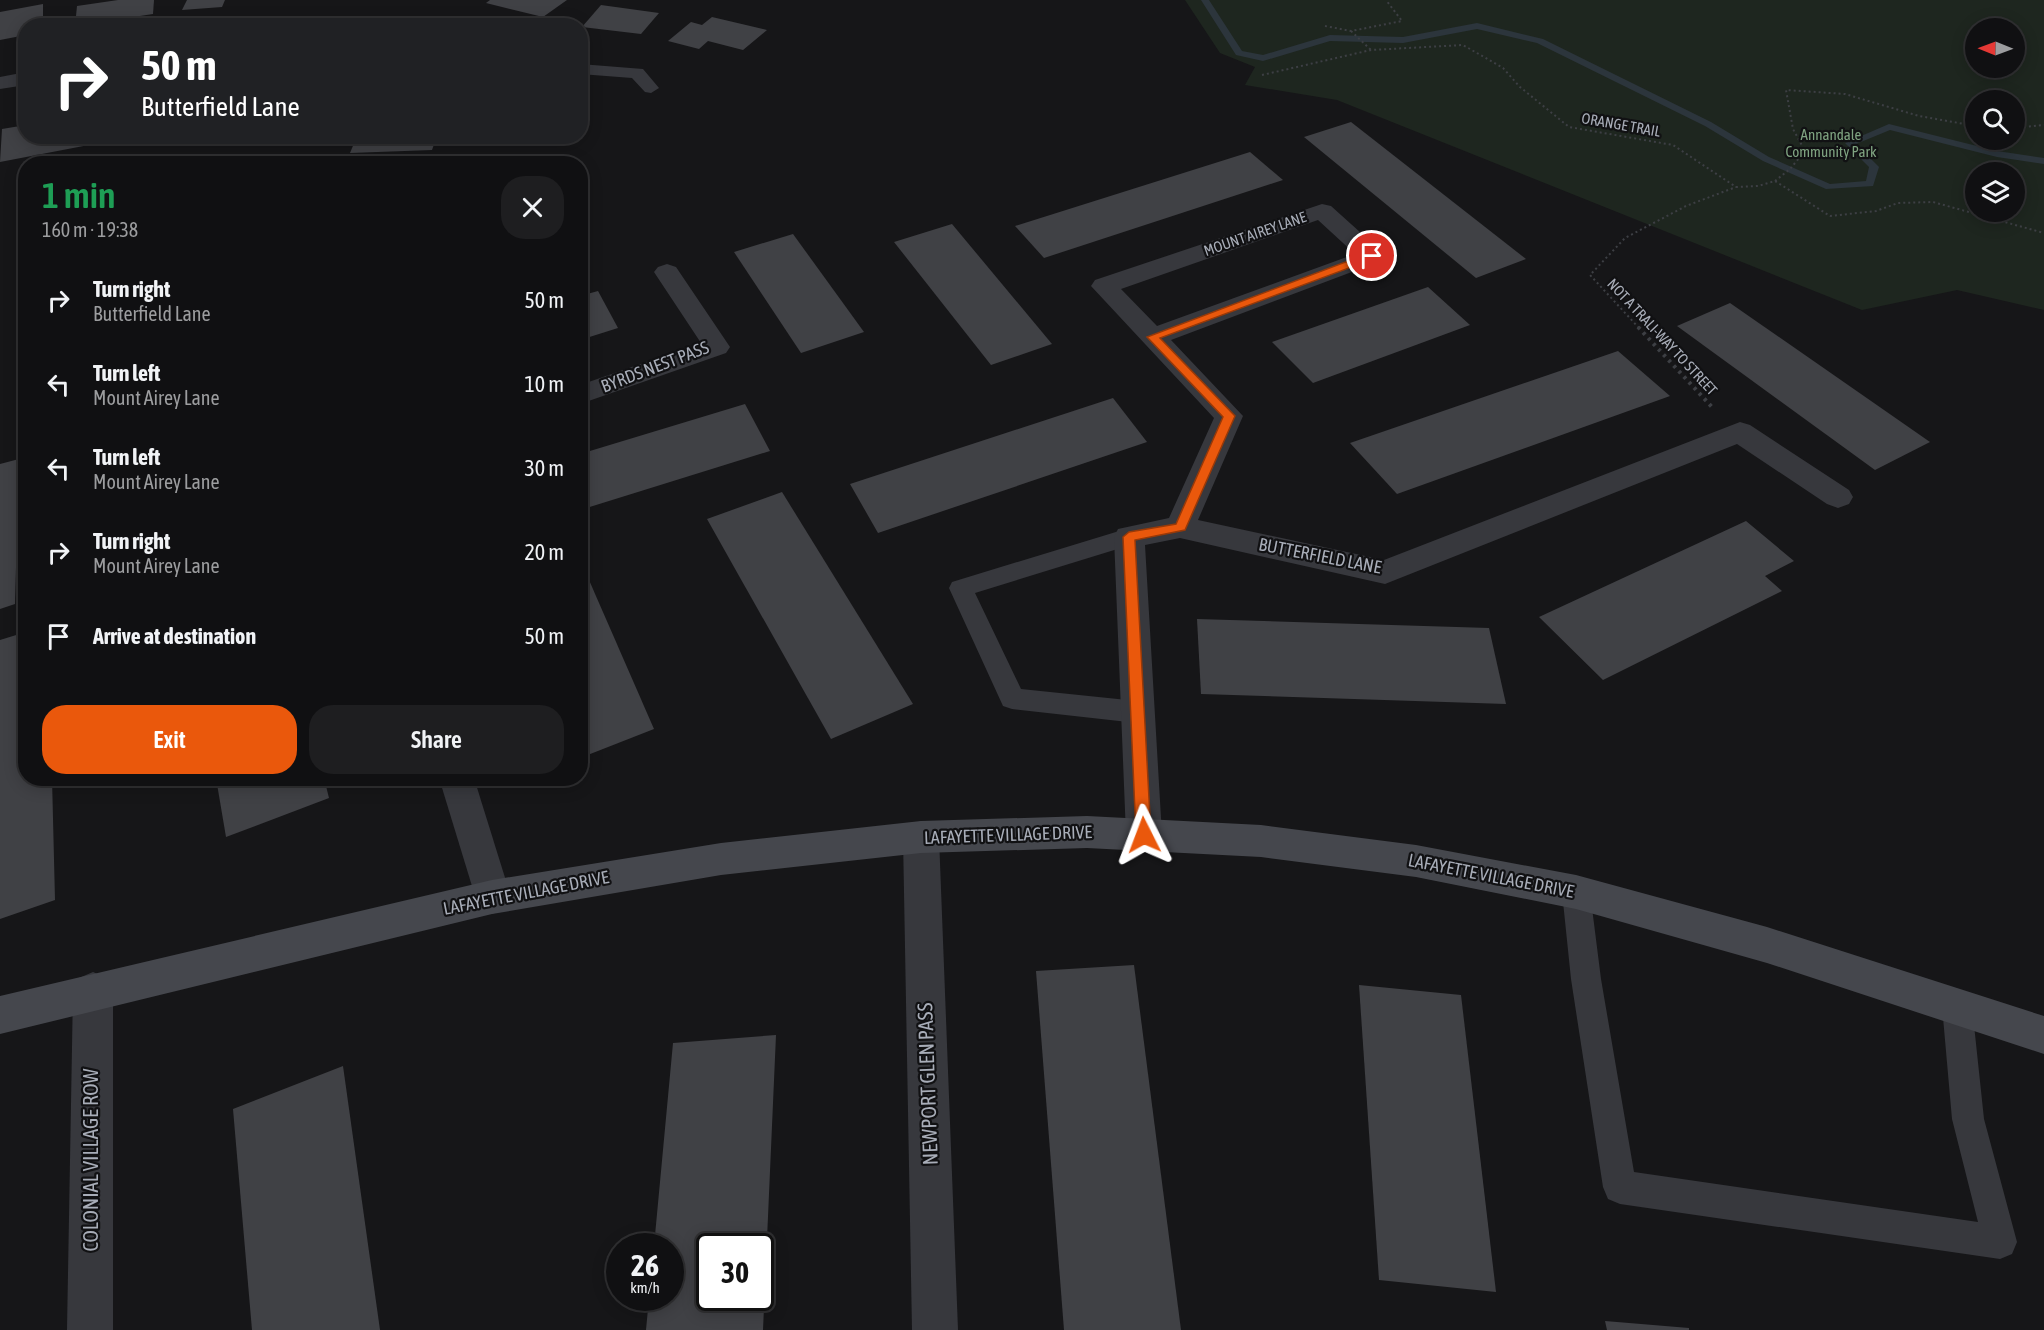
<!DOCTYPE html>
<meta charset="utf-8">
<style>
body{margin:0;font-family:"Asap Condensed",sans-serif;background:#1e1e20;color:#f1f3f6;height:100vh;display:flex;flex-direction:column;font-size:22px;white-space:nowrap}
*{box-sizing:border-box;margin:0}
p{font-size:20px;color:#9c9d9f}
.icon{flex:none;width:33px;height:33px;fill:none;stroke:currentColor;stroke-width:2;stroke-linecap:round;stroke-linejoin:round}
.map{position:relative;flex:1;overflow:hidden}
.side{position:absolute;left:18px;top:156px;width:570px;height:630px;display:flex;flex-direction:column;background:#101012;border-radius:24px;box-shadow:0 3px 15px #0003,0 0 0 2px #303032}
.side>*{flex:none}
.top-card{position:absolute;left:18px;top:18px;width:570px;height:126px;border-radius:24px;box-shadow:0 3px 15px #0003,0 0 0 2px #303032;background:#202124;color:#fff;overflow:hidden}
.needle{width:39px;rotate:271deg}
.fabs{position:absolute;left:1965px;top:18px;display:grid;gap:12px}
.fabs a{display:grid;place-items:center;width:60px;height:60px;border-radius:50%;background:#101012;box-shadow:0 3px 15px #0003,0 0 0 2px #303032;font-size:30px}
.speed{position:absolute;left:606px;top:1233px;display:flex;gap:12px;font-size:30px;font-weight:700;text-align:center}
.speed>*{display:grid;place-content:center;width:78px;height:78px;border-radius:50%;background:#101012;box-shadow:0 3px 15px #0003,0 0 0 2px #303032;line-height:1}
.speed small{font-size:15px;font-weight:400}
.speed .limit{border:3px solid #111;border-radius:9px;background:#fff;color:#111}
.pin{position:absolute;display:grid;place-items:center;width:51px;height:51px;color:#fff;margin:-26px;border:3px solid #fff;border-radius:50%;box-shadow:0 2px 6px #0007}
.me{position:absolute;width:66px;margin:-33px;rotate:357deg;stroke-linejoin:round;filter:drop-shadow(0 0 4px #0008)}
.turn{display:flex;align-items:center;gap:21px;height:126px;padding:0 24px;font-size:27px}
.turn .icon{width:78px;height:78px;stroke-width:2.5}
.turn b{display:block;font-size:42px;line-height:51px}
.round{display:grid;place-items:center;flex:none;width:63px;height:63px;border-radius:24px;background:#1e1e20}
.summary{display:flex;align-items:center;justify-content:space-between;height:102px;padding:0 24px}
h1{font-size:36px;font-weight:600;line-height:45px;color:#1e9e55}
.button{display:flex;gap:12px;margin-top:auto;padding:12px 24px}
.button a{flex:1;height:69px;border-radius:24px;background:#ea580c;color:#fff;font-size:24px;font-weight:600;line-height:69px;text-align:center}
.button a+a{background:#1e1e20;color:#f1f3f6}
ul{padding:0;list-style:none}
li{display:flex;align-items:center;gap:18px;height:84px;padding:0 24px}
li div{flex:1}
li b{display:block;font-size:22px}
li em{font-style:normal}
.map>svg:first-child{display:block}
.green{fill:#1e261f;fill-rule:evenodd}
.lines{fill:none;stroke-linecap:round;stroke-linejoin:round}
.stream{fill:#2c353c;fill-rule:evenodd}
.building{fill:#404145;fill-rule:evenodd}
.path-far1{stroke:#3d3f44;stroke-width:2;stroke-dasharray:2 3;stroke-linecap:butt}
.path{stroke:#3d3f44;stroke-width:4;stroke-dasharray:3 4.5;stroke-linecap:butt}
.lane{fill:#37383d;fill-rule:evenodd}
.street{fill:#37383d;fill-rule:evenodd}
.secondary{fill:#45474d;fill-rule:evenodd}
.route{fill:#ea580c;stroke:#983908;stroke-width:1.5}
.labels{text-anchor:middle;stroke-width:4.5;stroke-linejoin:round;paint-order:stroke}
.far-street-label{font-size:15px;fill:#a8adb8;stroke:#111113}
.far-park-label{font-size:15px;fill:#7fa381;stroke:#111113}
.street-label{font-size:18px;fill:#a8adb8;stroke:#111113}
.near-street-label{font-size:21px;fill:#a8adb8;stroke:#111113}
</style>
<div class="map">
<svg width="2044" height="1330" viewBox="0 0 2044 1330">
<rect width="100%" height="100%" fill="#161618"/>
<path class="green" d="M 1185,0 L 2044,0 L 2044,310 L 1957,290 L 1862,310 L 1337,100 L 1245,85 L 1255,67 L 1220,53 ZM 1976,28 L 2014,28 L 2014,68 L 1976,68 ZM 1976,100 L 2014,100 L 2014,140 L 1976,140 ZM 1976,172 L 2014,172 L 2014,212 L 1976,212 Z"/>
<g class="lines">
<path class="stream" d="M 1201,0 L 1209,0 L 1242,51 L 1263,55 L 1330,35 L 1403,37 L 1477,23 L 1543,39 L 1711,122 L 1769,157 L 1830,184 L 1866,181 L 1869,167 L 1845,143 L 1889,124 L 1997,151 L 2044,158 L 2044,164 L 1997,157 L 1890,130 L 1856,144 L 1879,167 L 1873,186 L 1826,189 L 1763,161 L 1705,126 L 1537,43 L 1477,29 L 1403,43 L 1330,41 L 1263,61 L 1236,55 Z"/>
</g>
<g class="building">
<path d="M 118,0 L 154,0 L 153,14 L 75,26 L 77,6 Z"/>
<path d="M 187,0 L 225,0 L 222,7 L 182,10 Z"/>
<path d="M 490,0 L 567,0 L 543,17 L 486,3 Z"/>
<path d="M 43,4 L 43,26 L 26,26 L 26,35 L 0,40 L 0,12 Z"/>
<path d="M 601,5 L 659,13 L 641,34 L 582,27 Z"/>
<path d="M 712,17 L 767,30 L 743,50 L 708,41 L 699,49 L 668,41 L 691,22 L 702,25 Z"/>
<path d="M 1351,122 L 1526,259 L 1476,278 L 1304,137 Z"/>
<path d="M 26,125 L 26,136 L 94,136 L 94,144 L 0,162 L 2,129 Z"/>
<path d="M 357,136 L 437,136 L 432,150 L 350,153 Z"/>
<path d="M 479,136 L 550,136 L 547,144 L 475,143 Z"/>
<path d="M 1250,152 L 1283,180 L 1044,258 L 1015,226 Z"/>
<path d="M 952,224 L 1052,344 L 991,365 L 894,242 Z"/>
<path d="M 793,234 L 864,332 L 801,353 L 734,252 Z"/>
<path d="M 1428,287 L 1470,325 L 1313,383 L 1272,342 Z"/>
<path d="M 598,291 L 618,328 L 580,340 L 580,296 Z"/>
<path d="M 1730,303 L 1930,442 L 1875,470 L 1677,326 Z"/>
<path d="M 1618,351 L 1670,396 L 1397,494 L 1350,443 Z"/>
<path d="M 1113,398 L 1147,442 L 878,533 L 850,484 Z"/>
<path d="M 745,404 L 770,451 L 580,510 L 580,454 Z"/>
<path d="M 19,459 L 15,604 L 0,609 L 0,464 Z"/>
<path d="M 782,492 L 913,704 L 831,739 L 707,519 Z"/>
<path d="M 1746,521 L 1794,561 L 1765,576 L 1782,591 L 1603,680 L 1539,617 Z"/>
<path d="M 582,564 L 654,729 L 580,758 L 580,565 Z"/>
<path d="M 1197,619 L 1489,628 L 1506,704 L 1201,694 Z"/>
<path d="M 26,632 L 26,778 L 52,778 L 55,900 L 0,919 L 0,640 Z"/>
<path d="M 216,778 L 324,778 L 329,798 L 226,837 Z"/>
<path d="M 1134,965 L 1181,1330 L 1064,1330 L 1036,971 Z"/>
<path d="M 1359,985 L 1461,995 L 1496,1292 L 1379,1280 Z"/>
<path d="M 776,1035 L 763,1330 L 646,1330 L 649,1298 L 670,1298 L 670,1246 L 654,1246 L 673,1043 ZM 710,1246 L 760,1246 L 760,1298 L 710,1298 Z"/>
<path d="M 343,1066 L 380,1330 L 252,1330 L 233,1109 Z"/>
<path d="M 1605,1321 L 1689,1328 L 1689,1330 L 1607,1330 Z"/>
</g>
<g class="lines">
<g class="path-far1">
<path d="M 1325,26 L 1351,31 L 1402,21 L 1386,0"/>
<path d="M 1351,31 L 1371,50"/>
<path d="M 1262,75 L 1371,50 L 1463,45 L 1503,68 L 1520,87 L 1569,127 L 1673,145 L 1736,187 L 1758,186 L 1775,181 L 1830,216 L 1876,211 L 1898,203 L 1933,202 L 2044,233"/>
<path d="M 2014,128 L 2044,125"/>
<path d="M 1775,181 L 1790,169 L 1805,151 L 1793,129 L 1786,90 L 1845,94 L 1919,116 L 1976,126"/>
<path d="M 1639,328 L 1590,275 L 1625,238 L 1686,206 L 1736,187"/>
</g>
<path class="path" d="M 1638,327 L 1712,407"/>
<g class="lane">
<path d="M 580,64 L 643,69 L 659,88 L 651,93 L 645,92 L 632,78 L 580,74 Z"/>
<path d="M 1129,528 L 1137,531 L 1141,537 L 1137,543 L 975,593 L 1021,689 L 1137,701 L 1146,704 L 1150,712 L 1146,720 L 1137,723 L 1012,709 L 1003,706 L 949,588 L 952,582 Z"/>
<path d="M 1576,879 L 1586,883 L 1590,892 L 1601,979 L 1634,1172 L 1978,1222 L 1952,1119 L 1942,1006 L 1946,996 L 1957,991 L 1968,996 L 1972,1006 L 1984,1119 L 2017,1242 L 2012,1254 L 2000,1259 L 1620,1204 L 1608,1199 L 1603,1187 L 1571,979 L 1562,892 L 1566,883 Z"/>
</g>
<g class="street">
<path d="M 26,72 L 26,85 L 0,89 L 0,77 Z"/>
<path d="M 1322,204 L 1331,206 L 1381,251 L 1385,256 L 1381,261 L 1171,340 L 1243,416 L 1198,520 L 1384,560 L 1740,422 L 1750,425 L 1849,490 L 1853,497 L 1849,504 L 1838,508 L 1827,504 L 1737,444 L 1385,584 L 1180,538 L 1145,545 L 1162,835 L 1157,846 L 1144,851 L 1131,846 L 1126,835 L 1114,537 L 1118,529 L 1169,518 L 1214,418 L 1091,286 L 1095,280 ZM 1318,220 L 1355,254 L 1157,326 L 1121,289 Z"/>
<path d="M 667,264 L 676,267 L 730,347 L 726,353 L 580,404 L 580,385 L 701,343 L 654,272 L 658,267 Z"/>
<path d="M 439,778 L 474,778 L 511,897 L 505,909 L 492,914 L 479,909 Z"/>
<path d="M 921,821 L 934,826 L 939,837 L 958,1330 L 912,1330 L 903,837 L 908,826 Z"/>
<path d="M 93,972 L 107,978 L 113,991 L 113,1330 L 67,1330 L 73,991 L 79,978 Z"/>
</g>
<path class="secondary" d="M 1087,816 L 1261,825 L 1416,845 L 1576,875 L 1767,927 L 2044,1016 L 2044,1054 L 1767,963 L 1576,909 L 1416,877 L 1261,857 L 1087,848 L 921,853 L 721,875 L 492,914 L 0,1034 L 0,996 L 492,880 L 721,843 L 921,821 Z"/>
</g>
<path class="route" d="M 1372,252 L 1377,256 L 1376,258 L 1160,338 L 1235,416 L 1185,530 L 1135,540 L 1151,835 L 1149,840 L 1144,841 L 1138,840 L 1136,835 L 1123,537 L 1129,532 L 1176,524 L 1223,417 L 1147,337 Z"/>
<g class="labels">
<g class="far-street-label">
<text transform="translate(1621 125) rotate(10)" y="5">ORANGE TRAIL</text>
<text transform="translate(1255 234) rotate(-19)" y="5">MOUNT AIREY LANE</text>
<text transform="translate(1662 337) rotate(47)" y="5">NOT A TRALI-WAY TO STREET</text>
</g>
<g class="far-park-label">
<text x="1831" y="140">Annandale<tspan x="1831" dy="17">Community Park</tspan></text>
</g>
<g class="street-label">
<text transform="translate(655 367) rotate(-21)" y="6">BYRDS NEST PASS</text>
<text transform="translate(1320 556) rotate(11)" y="6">BUTTERFIELD LANE</text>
<text transform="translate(1008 835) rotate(-2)" y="6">LAFAYETTE VILLAGE DRIVE</text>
<text transform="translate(1491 876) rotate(11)" y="6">LAFAYETTE VILLAGE DRIVE</text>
<text transform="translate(526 893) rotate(-11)" y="6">LAFAYETTE VILLAGE DRIVE</text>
</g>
<g class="near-street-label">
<text transform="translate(928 1084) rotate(-92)" y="7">NEWPORT GLEN PASS</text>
<text transform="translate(91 1160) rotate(-90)" y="7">COLONIAL VILLAGE ROW</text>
</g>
</g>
</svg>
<div class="fabs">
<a><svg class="needle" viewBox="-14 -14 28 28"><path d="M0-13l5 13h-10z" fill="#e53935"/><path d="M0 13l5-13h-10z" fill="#9c9d9f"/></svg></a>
<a><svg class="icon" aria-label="search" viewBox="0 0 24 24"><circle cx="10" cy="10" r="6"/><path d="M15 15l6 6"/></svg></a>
<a><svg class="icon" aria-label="layers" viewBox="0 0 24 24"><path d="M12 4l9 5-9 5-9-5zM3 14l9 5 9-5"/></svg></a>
</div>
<div class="speed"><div>26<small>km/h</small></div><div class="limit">30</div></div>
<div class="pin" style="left:1372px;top:256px;background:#d93025"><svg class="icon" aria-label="arrive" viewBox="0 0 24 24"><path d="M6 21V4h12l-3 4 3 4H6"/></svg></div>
<svg class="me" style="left:1144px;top:835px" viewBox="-20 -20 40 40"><path d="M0-17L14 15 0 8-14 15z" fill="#ea580c" stroke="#fff" stroke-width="4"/></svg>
<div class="top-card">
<div class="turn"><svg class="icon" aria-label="right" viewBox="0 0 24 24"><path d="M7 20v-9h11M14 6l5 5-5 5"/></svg><div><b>50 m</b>Butterfield Lane</div></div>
</div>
<section class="side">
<div class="summary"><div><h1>1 min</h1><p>160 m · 19:38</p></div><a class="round"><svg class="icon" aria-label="close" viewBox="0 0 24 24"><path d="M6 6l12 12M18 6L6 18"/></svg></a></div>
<ul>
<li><svg class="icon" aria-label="right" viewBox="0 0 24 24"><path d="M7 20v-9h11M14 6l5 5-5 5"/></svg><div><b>Turn right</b><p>Butterfield Lane</p></div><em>50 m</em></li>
<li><svg class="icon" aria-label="left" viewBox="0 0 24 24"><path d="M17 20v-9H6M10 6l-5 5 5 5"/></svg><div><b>Turn left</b><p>Mount Airey Lane</p></div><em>10 m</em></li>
<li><svg class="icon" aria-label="left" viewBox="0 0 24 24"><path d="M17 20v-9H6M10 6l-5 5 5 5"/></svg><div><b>Turn left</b><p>Mount Airey Lane</p></div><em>30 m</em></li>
<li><svg class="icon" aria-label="right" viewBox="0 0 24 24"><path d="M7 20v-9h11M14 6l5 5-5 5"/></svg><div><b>Turn right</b><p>Mount Airey Lane</p></div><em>20 m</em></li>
<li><svg class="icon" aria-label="arrive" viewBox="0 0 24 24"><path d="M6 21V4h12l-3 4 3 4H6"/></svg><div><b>Arrive at destination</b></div><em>50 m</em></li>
</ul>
<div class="button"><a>Exit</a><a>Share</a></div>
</section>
</div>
